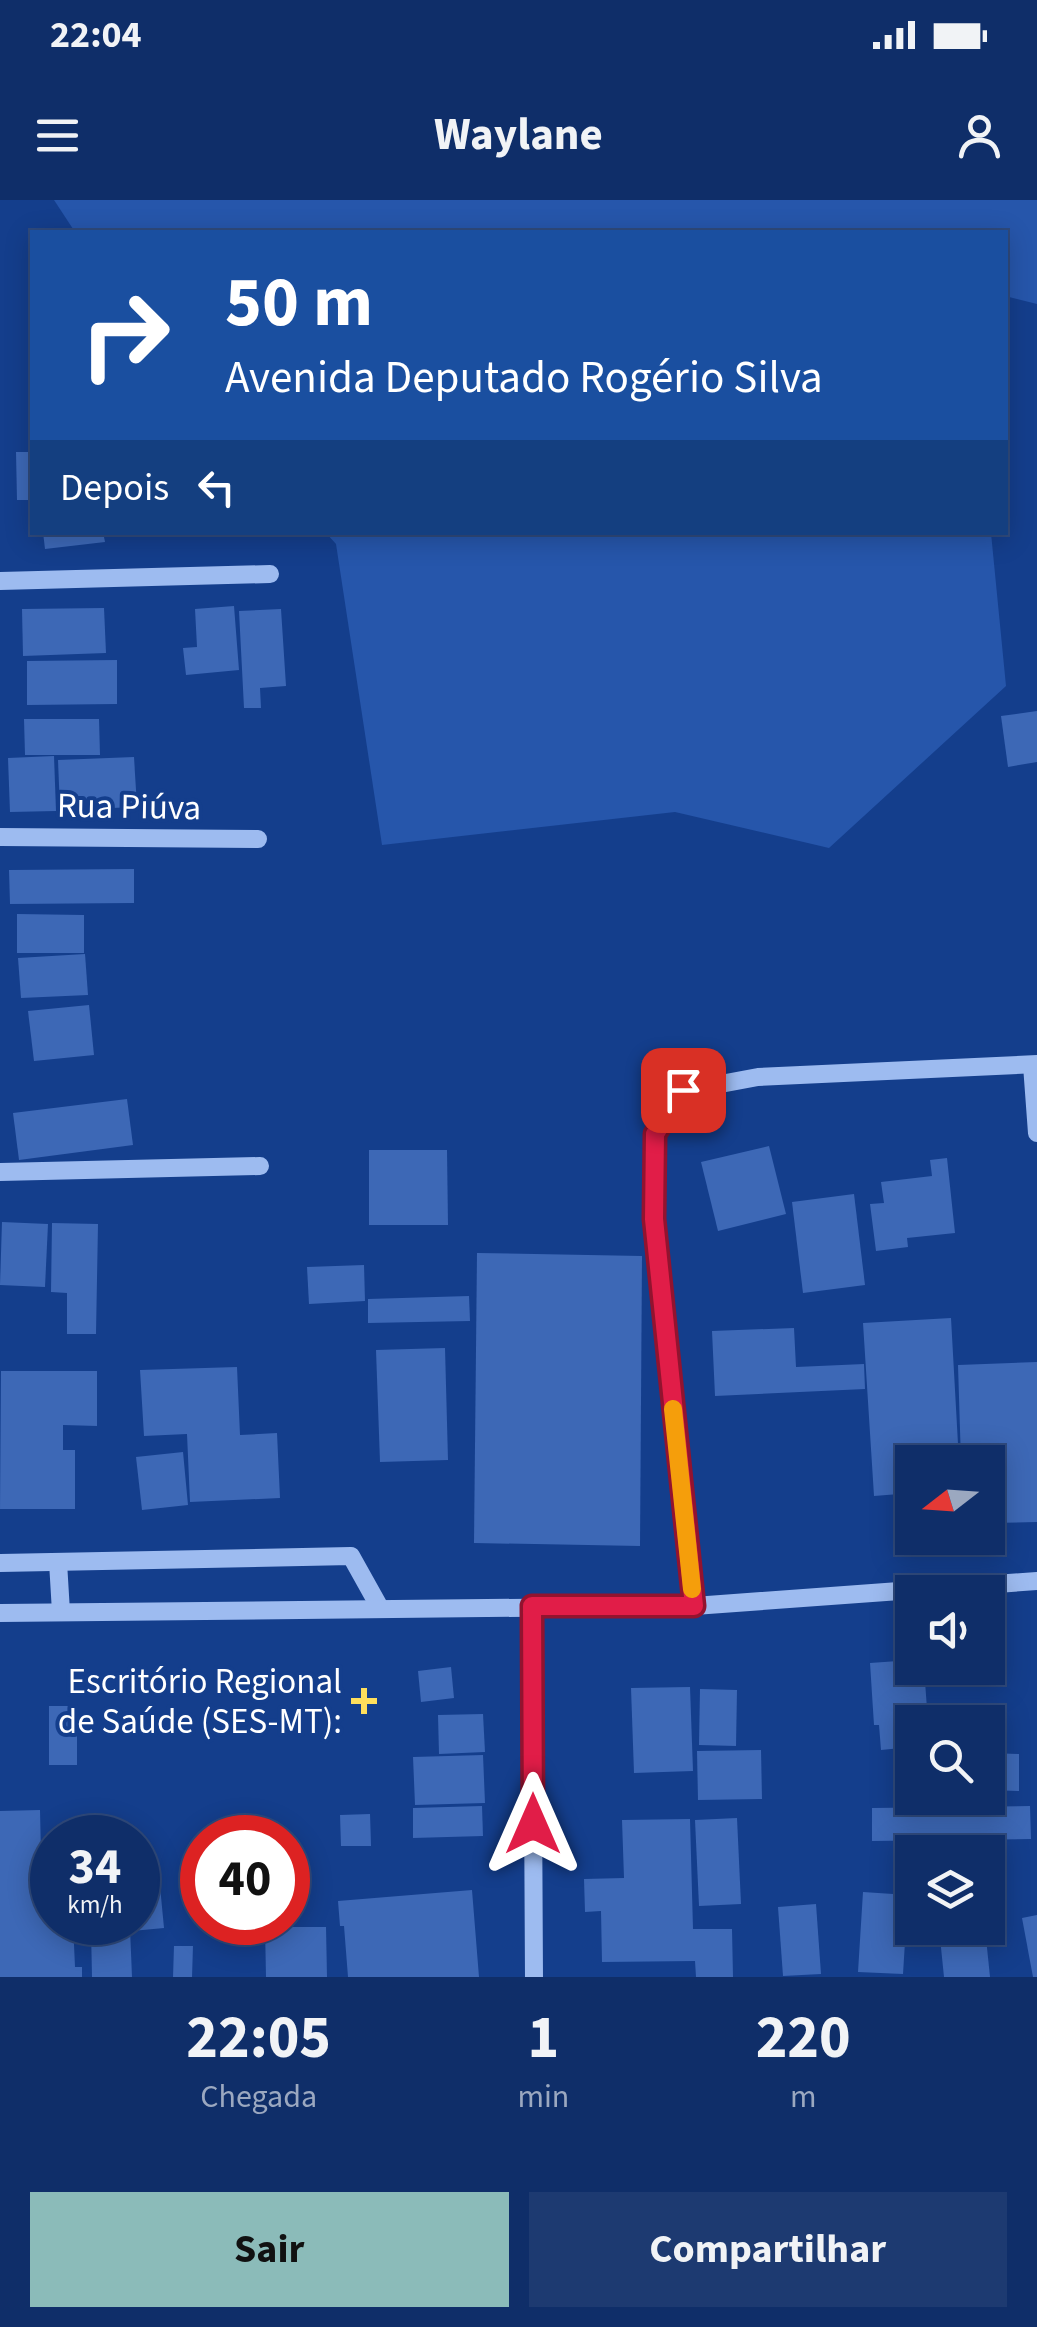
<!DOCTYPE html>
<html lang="pt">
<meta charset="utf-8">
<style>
body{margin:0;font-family:"Source Sans 3",sans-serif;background:#1d3a71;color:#f1f3f6;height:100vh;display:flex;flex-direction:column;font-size:38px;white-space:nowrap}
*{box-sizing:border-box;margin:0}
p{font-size:32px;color:#9ba8c0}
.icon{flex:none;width:55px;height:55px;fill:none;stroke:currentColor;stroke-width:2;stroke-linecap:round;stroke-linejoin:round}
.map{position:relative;height:1777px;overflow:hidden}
.drawer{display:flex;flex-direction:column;background:#0f2e69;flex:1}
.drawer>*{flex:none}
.hud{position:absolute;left:30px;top:30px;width:978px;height:305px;border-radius:0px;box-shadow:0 5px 25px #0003,0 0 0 2px #2f4a7d;background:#1a4fa0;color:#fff;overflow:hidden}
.needle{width:65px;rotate:253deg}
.controls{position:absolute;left:895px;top:1245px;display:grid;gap:20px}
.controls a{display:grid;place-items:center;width:110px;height:110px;border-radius:0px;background:#0f2e69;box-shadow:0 5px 25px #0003,0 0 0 2px #2f4a7d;font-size:50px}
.speed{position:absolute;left:30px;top:1615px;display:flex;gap:20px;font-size:50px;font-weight:700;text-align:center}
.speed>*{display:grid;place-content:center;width:130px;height:130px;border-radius:50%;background:#0f2e69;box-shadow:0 5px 25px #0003,0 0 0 2px #2f4a7d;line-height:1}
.speed small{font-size:25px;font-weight:400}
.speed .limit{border:15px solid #d22;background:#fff;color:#111}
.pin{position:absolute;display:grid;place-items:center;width:85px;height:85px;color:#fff;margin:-42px;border-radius:20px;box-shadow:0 5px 15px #0006}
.me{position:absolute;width:110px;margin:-55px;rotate:0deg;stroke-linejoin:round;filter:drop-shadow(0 0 8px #0008)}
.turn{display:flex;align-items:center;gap:35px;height:210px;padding:0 30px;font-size:45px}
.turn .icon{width:130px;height:130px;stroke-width:2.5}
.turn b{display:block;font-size:70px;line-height:85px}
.then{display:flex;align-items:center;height:95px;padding:0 30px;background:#0003;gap:20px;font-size:38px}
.eta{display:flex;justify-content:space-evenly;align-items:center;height:170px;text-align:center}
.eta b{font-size:60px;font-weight:700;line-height:70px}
.primary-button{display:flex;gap:20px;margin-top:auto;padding:20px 30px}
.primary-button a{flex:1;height:115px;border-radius:0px;background:#8bbbb9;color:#111;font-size:40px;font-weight:700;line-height:115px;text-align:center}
.primary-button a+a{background:#1d3a71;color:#f1f3f6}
.status{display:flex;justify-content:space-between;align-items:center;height:70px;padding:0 50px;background:#0f2e69;direction:ltr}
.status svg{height:28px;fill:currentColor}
header{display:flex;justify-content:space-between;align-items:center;height:130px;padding:0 30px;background:#0f2e69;font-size:45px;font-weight:700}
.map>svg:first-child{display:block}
.green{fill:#2656ab}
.building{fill:#3d68b6}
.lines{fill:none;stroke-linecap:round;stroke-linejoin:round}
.minor{stroke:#9dbbf0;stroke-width:18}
.route-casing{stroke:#92132f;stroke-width:25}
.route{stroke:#e11d48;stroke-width:18}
.slow{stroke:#f59e0b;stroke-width:18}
.poi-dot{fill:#ffdf5c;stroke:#143e8c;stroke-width:4}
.labels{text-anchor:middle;stroke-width:8;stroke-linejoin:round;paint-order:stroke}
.street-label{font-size:35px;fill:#fff;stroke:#143e8c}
.poi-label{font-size:35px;fill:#fff;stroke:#143e8c;text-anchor:end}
</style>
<div class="status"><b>22:04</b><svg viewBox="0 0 49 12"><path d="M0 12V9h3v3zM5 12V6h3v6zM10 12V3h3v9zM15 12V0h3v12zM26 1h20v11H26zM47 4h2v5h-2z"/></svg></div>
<header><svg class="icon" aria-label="menu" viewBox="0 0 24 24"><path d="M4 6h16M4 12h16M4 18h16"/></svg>Waylane<svg class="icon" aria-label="person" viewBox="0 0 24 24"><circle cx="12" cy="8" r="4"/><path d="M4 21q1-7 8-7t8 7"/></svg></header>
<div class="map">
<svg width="1037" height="1777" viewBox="0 0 1037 1777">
<rect width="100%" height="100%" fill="#143e8c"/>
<g class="green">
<path d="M 54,0 L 1037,0 L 1037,104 L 1005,96 L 1005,32 L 75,32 Z"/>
<path d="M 326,333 L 991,333 L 1006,486 L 829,648 L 675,612 L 382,645 L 336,344 Z"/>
</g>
<g class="building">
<path d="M 16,252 L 32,252 L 32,300 L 17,300 Z"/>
<path d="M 43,332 L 103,332 L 105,342 L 45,349 Z"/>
<path d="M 234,406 L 239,470 L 186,475 L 183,448 L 197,447 L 195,409 Z"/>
<path d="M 104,408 L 106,453 L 23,456 L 22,409 Z"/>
<path d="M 281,409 L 286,486 L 260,488 L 261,508 L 244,508 L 239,411 Z"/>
<path d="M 117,460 L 117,504 L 27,505 L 27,461 Z"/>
<path d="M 1037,511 L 1037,562 L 1008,567 L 1001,516 Z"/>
<path d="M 24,519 L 99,519 L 100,555 L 25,555 Z"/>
<path d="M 54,556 L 56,611 L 10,612 L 8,558 Z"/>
<path d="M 134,557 L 137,607 L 60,610 L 58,560 Z"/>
<path d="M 134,669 L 134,703 L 10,704 L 9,670 Z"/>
<path d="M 17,714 L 84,715 L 84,753 L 17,753 Z"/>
<path d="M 85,754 L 88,795 L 21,798 L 18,758 Z"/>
<path d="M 89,805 L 94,855 L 34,861 L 28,811 Z"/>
<path d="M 127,899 L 133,945 L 19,960 L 13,913 Z"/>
<path d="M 769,946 L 786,1014 L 718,1031 L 701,962 Z"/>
<path d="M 369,950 L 447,950 L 448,1025 L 369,1025 Z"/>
<path d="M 947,958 L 955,1033 L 907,1038 L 908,1047 L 876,1051 L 870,1004 L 884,1003 L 881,982 L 932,976 L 930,960 Z"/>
<path d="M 854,994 L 865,1085 L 803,1093 L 792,1002 Z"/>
<path d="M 2,1022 L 48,1024 L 45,1087 L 0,1085 Z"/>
<path d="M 52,1023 L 98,1024 L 96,1134 L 67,1134 L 67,1093 L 51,1092 Z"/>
<path d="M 477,1053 L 642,1056 L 640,1346 L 474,1343 Z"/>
<path d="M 364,1065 L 365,1101 L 309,1104 L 307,1067 Z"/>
<path d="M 469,1096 L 470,1121 L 368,1123 L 368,1099 Z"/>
<path d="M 951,1118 L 959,1262 L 912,1262 L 912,1293 L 874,1296 L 863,1123 Z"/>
<path d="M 794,1128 L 796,1167 L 864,1164 L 865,1189 L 715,1196 L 712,1131 Z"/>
<path d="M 445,1148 L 448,1260 L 380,1262 L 376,1150 Z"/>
<path d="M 1037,1162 L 1037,1322 L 988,1323 L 988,1262 L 961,1262 L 958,1165 Z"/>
<path d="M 237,1167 L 240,1235 L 277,1233 L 280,1298 L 190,1302 L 187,1234 L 144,1236 L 140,1170 Z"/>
<path d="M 1,1171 L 97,1171 L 97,1226 L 63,1225 L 63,1250 L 75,1250 L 75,1309 L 0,1309 Z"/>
<path d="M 183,1252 L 188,1305 L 142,1310 L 136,1257 Z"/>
<path d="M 912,1460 L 912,1468 L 924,1468 L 928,1522 L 912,1522 L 912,1598 L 932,1598 L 933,1602 L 905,1604 L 901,1548 L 881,1550 L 879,1525 L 874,1525 L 870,1463 Z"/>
<path d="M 451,1467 L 454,1498 L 421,1502 L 418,1471 Z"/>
<path d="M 690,1487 L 693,1571 L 634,1573 L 631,1488 Z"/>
<path d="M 700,1489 L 737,1490 L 736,1546 L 699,1545 Z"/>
<rect x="49" y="1506" width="28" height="59"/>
<path d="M 483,1514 L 485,1552 L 439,1554 L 438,1515 Z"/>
<path d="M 761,1550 L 762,1599 L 698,1600 L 697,1551 Z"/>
<path d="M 988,1553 L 1019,1554 L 1019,1591 L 988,1590 Z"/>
<path d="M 483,1555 L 485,1603 L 415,1605 L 413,1557 Z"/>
<path d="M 482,1606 L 483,1636 L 413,1638 L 413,1608 Z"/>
<path d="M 1030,1606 L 1031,1639 L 872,1641 L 872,1608 Z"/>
<path d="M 40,1610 L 42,1697 L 52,1697 L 52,1722 L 73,1722 L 75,1767 L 82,1767 L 82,1777 L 0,1777 L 0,1611 Z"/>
<path d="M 370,1614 L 371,1646 L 341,1646 L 340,1615 Z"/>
<path d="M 737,1618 L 741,1704 L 699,1706 L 695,1620 Z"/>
<path d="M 690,1619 L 693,1729 L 732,1729 L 733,1777 L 696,1777 L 695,1761 L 602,1762 L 601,1711 L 585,1712 L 584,1679 L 624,1678 L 622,1620 Z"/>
<path d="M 160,1686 L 164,1728 L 132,1731 L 131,1722 L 138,1722 L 138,1689 Z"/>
<path d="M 472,1690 L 479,1777 L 348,1777 L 344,1726 L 340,1726 L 338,1701 Z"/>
<path d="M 863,1692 L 908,1695 L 903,1774 L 858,1772 Z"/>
<path d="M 816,1704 L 821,1774 L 783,1776 L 778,1707 Z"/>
<path d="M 1037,1715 L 1037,1777 L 1033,1777 L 1022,1718 Z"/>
<path d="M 265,1727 L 326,1727 L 327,1777 L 266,1777 Z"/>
<path d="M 130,1728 L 132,1777 L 92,1777 L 91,1729 Z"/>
<path d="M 939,1728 L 985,1728 L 990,1777 L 944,1777 Z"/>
<path d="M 174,1746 L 193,1746 L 192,1777 L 173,1777 Z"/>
</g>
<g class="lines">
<g class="minor">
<path d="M 0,381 L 270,374"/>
<path d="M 0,637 L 258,639"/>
<path d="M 1032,865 L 1037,933"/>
<path d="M 0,972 L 260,966"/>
<path d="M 58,1362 L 61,1412"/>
<path d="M 0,1363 L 351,1356 L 380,1408"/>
<path d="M 694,1406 L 653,1019 L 655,935 L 683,891 L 758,877 L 1037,864"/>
<path d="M 532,1407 L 534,1777"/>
<path d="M 0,1413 L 694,1406 L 1037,1381"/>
</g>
</g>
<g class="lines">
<defs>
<path id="route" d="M 533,1624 L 532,1406 L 694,1406 L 654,1019 L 655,934 L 683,890"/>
</defs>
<use href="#route" class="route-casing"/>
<use href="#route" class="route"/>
<path class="slow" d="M 673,1209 L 692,1389"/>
</g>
<path class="poi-dot" d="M359 1486h10v10h10v10h-10v10h-10v-10h-10v-10h10z"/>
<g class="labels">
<g class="street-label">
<text transform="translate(129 606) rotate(1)" y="12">Rua Piúva</text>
</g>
<g class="poi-label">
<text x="342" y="1493">Escritório Regional<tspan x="342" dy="40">de Saúde (SES-MT):</tspan></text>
</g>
</g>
</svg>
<div class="controls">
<a><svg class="needle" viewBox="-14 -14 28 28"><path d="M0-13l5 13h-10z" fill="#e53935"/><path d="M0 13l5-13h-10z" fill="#9ba8c0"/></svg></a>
<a><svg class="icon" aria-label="sound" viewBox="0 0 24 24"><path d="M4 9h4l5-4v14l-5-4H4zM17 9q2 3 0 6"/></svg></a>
<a><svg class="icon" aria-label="search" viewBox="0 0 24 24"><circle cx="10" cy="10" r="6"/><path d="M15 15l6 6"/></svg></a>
<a><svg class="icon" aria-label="layers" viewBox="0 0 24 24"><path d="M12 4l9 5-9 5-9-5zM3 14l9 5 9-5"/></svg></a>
</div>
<div class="speed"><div>34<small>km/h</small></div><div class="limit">40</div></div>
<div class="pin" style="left:683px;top:890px;background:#d93025"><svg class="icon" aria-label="arrive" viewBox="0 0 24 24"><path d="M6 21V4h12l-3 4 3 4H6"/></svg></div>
<svg class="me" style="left:533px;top:1624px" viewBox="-20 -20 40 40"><path d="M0-17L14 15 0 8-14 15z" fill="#e11d48" stroke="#fff" stroke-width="4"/></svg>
<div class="hud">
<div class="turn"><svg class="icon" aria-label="right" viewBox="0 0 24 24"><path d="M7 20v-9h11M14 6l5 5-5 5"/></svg><div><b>50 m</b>Avenida Deputado Rogério Silva</div></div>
<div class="then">Depois<svg class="icon" aria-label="left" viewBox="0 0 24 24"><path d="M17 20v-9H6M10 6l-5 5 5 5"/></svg></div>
</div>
</div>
<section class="drawer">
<div class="eta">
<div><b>22:05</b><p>Chegada</p></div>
<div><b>1</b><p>min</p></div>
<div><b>220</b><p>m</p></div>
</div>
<div class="primary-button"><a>Sair</a><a>Compartilhar</a></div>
</section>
